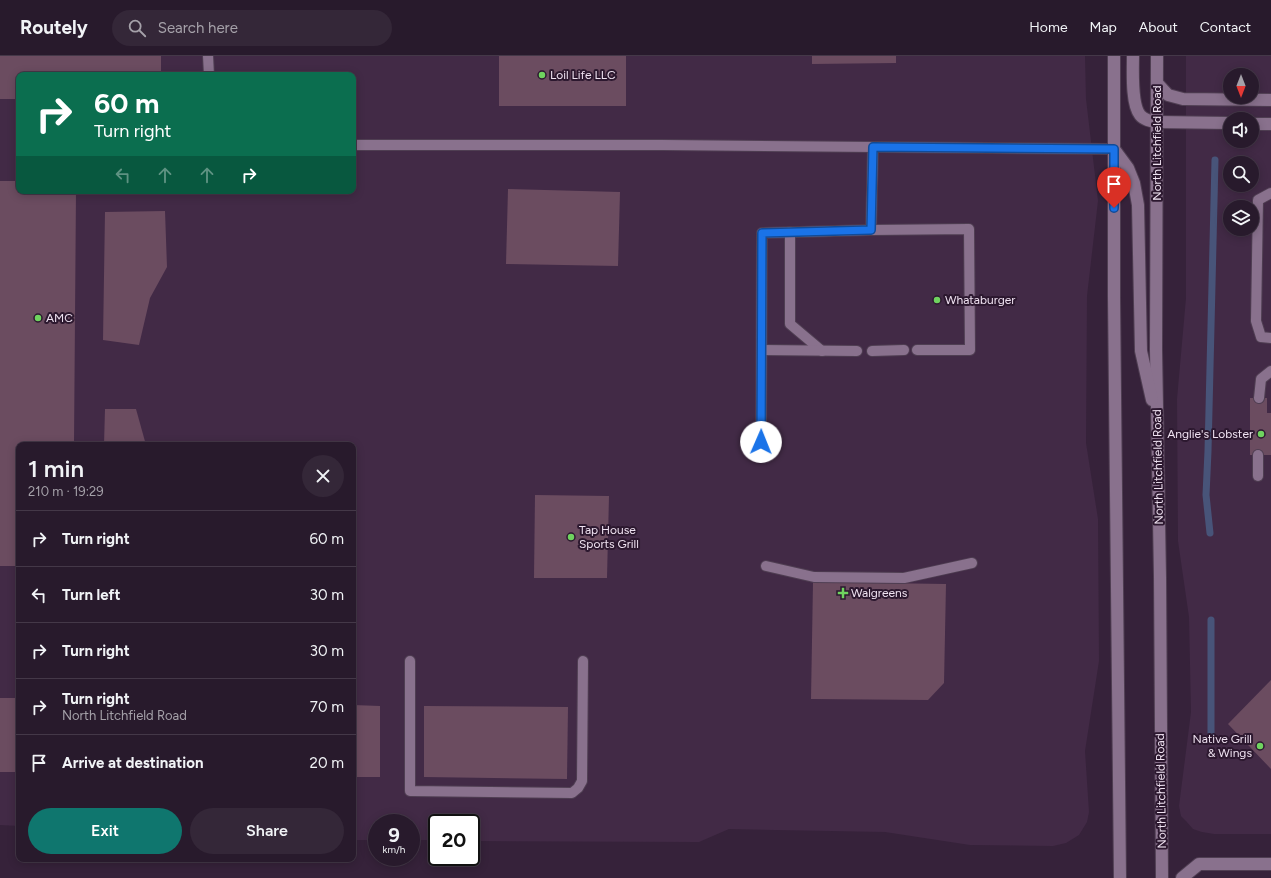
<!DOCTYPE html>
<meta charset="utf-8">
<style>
body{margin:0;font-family:Figtree,sans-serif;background:#342738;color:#f1f3f6;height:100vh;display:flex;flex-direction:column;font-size:15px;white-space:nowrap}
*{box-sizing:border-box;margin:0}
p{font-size:13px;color:#a5a1a9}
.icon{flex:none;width:22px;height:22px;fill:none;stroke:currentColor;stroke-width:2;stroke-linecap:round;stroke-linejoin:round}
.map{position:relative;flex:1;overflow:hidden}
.sheet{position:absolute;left:16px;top:386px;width:340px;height:420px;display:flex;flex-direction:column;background:#281a2c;border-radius:8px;box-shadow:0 2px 10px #0003,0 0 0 1px #443848}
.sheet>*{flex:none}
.banner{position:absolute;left:16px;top:16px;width:340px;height:122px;border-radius:8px;box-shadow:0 2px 10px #0003,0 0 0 1px #443848;background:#0b6e4f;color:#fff;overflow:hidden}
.needle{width:26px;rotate:180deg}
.buttons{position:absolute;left:1223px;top:12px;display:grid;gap:8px}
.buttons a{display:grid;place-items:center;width:36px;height:36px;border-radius:50%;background:#281a2c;box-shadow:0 2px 10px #0003,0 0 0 1px #443848;font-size:20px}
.speed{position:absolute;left:368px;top:758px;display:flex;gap:8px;font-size:20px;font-weight:700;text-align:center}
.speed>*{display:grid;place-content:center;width:52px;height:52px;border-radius:50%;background:#281a2c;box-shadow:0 2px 10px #0003,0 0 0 1px #443848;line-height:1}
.speed small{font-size:10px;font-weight:400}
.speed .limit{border:2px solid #111;border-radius:6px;background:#fff;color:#111}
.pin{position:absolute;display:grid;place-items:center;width:34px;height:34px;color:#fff;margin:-41px -17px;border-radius:50% 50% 50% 0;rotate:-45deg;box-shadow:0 0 4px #0007}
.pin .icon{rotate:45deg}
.me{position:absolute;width:44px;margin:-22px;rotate:1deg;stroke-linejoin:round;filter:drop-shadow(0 0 3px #0008)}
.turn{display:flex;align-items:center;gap:14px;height:84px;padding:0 12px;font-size:18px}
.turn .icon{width:52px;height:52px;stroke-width:2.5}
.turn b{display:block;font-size:28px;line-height:34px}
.lanes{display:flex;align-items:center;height:38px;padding:0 12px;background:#0003;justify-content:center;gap:20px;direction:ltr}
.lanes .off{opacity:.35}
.round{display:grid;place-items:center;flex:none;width:42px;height:42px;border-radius:21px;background:#342738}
.overview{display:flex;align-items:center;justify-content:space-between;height:68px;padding:0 12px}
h1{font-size:24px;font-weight:600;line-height:30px}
.primary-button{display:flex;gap:8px;margin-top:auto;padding:8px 12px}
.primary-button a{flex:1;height:46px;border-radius:24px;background:#0f766e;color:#fff;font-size:16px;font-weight:600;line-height:46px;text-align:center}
.primary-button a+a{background:#342738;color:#f1f3f6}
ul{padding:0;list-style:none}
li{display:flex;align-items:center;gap:12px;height:56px;padding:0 12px;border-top:1px solid #443848}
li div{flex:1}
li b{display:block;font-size:15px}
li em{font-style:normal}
header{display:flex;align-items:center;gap:24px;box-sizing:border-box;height:56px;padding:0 20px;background:#281a2c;border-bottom:1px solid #443848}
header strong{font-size:19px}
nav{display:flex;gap:22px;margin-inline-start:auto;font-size:14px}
.search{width:280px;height:36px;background:#342738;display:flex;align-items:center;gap:10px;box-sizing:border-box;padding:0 14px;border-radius:22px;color:#a5a1a9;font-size:15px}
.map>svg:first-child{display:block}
.built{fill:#422a46;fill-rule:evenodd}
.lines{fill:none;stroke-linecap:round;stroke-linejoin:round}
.stream{stroke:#485479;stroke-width:7}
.building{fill:#6b4c60}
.lane-casing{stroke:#4f3e52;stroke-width:12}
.street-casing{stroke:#4f3e52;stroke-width:14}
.secondary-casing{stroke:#4f3e52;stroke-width:14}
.lane{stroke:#89718d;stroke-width:10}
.street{stroke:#89718d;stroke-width:12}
.secondary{stroke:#89718d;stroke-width:12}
.route-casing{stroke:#114b97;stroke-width:10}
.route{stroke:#1a73e8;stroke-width:7}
.poi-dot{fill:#6fd35f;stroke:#2c182f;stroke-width:1.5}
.labels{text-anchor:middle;stroke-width:4;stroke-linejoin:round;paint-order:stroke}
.poi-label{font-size:12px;fill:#efe2f1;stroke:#2c182f;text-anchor:start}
.street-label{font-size:12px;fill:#efe2f1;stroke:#2c182f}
</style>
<header>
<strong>Routely</strong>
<div class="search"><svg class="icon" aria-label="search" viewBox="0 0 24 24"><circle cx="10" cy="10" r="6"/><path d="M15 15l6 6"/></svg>Search here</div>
<nav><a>Home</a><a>Map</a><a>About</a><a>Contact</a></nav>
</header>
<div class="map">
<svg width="1271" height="822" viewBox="0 0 1271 822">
<rect width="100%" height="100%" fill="#36223a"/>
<g class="built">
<path d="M 0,0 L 1085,0 L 1086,43 L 1098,145 L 1087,240 L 1086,387 L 1098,463 L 1099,605 L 1085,695 L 1089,756 L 1087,766 L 1079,779 L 1066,787 L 1053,790 L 970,789 L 885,776 L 729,773 L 699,786 L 471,785 L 471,767 L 437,767 L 437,784 L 411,784 L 411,767 L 377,767 L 377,784 L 353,784 L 353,389 L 19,389 L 19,770 L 0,769 ZM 19,19 L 353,19 L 353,135 L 19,135 Z"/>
<path d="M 1186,0 L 1271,0 L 1271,778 L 1214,778 L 1202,776 L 1193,773 L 1186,765 L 1181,760 L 1179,750 L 1191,656 L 1189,561 L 1178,485 L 1177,343 L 1186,242 ZM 1230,19 L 1252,19 L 1252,41 L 1230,41 ZM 1230,63 L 1252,63 L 1252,85 L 1230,85 ZM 1230,107 L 1252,107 L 1252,129 L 1230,129 ZM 1230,151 L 1252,151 L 1252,173 L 1230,173 Z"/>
</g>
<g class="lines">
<g class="stream">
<path d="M 1210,477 L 1206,439 L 1208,395 L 1215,104"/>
<path d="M 1211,564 L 1211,677"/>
</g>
</g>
<g class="building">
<path d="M 0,0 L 161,0 L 161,15 L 156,19 L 19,19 L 19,43 L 0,43 Z"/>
<rect x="499" y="0" width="127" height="50"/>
<path d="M 812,0 L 896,0 L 896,7 L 812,8 Z"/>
<path d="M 0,125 L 19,125 L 19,135 L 76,135 L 74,389 L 19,389 L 19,510 L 0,510 Z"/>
<path d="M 508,133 L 620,136 L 618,210 L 506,208 Z"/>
<path d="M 165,155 L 167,211 L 150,242 L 139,289 L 103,284 L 105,156 Z"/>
<path d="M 1250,342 L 1267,342 L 1267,357 L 1271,357 L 1271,399 L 1250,399 Z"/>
<path d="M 105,353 L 136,353 L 146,389 L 104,389 Z"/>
<path d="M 535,439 L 609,440 L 607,522 L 534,522 Z"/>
<path d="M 813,526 L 946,528 L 944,627 L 928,644 L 811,643 Z"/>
<path d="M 1271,624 L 1271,713 L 1228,668 Z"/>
<rect x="0" y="642" width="16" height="74"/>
<path d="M 353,649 L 380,650 L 380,721 L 353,721 Z"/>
<path d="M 424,650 L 568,651 L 567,723 L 424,721 Z"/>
</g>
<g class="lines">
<defs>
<g id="lane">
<path d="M 208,0 L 209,19"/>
<path d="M 353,89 L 663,89 L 1114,93"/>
<path d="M 1271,137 L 1258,144 L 1256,265 L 1261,281 L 1271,282"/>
<path d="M 871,174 L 873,91"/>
<path d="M 790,176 L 790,268 L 822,295"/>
<path d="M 762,294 L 857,295"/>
<path d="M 872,295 L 904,294"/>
<path d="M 1259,342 L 1261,323 L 1271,315"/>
<path d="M 761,386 L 762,177 L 871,174 L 969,173 L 970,294 L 917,294"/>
<path d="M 1258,399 L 1258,420"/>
<path d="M 766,510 L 814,521 L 904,522 L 972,507"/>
<path d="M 410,605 L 410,735 L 572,737 L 578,732 L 582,725 L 583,605"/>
</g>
<g id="street">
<path d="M 1157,27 L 1168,39 L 1183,43 L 1271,44"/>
<path d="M 1157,66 L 1230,67"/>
<path d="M 1252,68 L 1271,68"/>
</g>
<g id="secondary">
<path d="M 1114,0 L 1114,241 L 1120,822"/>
<path d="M 1133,0 C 1133,14 1131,48 1140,59 C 1144,64 1150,65 1157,66"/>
<path d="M 1157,0 L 1156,294 L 1160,521 L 1162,822"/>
<path d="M 1114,93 L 1128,112 L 1134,127 L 1138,149 L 1141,295 L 1152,344"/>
<path d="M 1182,822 L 1199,808 L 1271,808"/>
</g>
</defs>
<use href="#lane" class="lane-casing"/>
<use href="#street" class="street-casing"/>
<use href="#secondary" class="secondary-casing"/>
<use href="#lane" class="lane"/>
<use href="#street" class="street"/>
<use href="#secondary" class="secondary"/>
</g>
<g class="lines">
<defs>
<path id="route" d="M 761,386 L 762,177 L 871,174 L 873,91 L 1114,93 L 1114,152"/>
</defs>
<use href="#route" class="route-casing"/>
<use href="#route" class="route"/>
</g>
<g class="poi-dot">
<circle cx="542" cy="19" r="4"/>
<circle cx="937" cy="244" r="4"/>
<circle cx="38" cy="262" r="4"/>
<circle cx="1261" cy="378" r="4"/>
<circle cx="571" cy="481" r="4"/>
<path d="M841 531h4v4h4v4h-4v4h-4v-4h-4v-4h4z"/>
<circle cx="1260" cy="690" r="4"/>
</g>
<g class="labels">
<g class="poi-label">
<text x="550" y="23">Loil Life LLC</text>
<text x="945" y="248">Whataburger</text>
<text x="46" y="266">AMC</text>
<text x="1253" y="382" text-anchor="end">Anglie's Lobster</text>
<text x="579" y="478">Tap House<tspan x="579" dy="14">Sports Grill</tspan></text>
<text x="851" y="541">Walgreens</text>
<text x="1252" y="687" text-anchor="end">Native Grill<tspan x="1252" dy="14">&amp; Wings</tspan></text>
</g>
<g class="street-label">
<text transform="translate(1157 87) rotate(-90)" y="4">North Litchfield Road</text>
<text transform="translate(1158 411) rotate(-91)" y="4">North Litchfield Road</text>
<text transform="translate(1161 735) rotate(-91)" y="4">North Litchfield Road</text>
</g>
</g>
</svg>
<div class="buttons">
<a><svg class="needle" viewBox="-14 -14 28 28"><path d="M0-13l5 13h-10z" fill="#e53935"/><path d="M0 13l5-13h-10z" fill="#a5a1a9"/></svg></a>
<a><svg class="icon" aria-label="sound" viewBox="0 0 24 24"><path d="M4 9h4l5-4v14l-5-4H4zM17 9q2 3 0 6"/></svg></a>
<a><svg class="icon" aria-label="search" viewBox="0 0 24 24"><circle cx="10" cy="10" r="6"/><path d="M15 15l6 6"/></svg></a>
<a><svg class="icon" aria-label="layers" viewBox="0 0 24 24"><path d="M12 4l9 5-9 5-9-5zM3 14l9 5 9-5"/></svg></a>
</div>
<div class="speed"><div>9<small>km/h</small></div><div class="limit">20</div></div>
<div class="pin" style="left:1114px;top:152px;background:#d93025"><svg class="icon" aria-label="arrive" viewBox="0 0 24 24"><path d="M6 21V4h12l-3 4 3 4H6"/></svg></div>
<svg class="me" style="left:761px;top:386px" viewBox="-20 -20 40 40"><circle r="19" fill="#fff"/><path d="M0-13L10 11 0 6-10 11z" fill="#1a73e8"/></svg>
<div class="banner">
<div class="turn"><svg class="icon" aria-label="right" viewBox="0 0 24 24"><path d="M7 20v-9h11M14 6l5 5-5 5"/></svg><div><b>60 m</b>Turn right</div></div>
<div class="lanes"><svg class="icon off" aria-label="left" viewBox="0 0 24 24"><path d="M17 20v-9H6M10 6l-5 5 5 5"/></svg><svg class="icon off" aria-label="ahead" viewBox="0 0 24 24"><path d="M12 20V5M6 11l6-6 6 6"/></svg><svg class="icon off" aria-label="ahead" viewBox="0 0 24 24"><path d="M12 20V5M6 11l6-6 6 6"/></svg><svg class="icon" aria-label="right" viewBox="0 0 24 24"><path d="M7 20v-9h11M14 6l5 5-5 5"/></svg></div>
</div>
<section class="sheet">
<div class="overview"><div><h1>1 min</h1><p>210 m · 19:29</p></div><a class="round"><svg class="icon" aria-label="close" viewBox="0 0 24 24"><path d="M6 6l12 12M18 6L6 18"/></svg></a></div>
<ul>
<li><svg class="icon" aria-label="right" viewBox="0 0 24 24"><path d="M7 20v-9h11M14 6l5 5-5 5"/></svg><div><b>Turn right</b></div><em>60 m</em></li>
<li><svg class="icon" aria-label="left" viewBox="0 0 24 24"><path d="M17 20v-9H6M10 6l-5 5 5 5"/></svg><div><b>Turn left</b></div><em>30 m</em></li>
<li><svg class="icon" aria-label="right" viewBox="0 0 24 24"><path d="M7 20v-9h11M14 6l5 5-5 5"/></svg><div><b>Turn right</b></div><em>30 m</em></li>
<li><svg class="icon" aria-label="right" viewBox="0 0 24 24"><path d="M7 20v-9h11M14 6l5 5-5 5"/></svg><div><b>Turn right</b><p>North Litchfield Road</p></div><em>70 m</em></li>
<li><svg class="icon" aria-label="arrive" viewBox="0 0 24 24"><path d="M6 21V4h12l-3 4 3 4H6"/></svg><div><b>Arrive at destination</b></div><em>20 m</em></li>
</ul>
<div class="primary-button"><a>Exit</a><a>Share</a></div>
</section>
</div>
